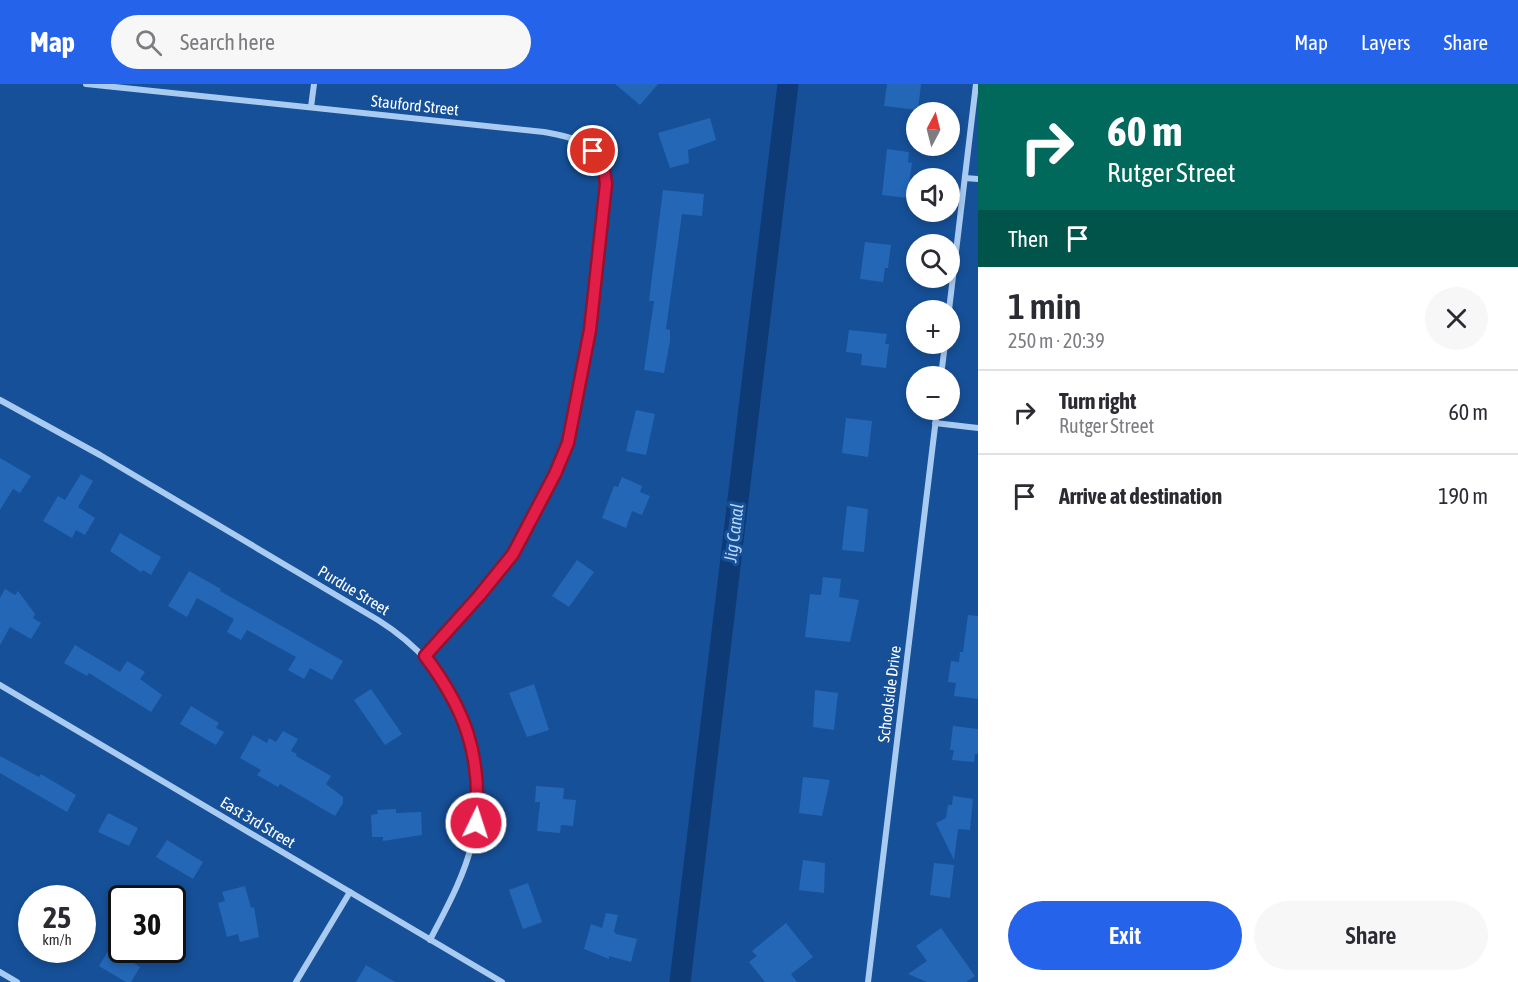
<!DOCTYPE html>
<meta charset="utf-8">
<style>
body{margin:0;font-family:"Asap Condensed",sans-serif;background:#f7f7f7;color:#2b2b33;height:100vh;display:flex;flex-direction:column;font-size:22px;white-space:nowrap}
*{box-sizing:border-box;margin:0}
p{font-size:20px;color:#7c7c81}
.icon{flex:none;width:33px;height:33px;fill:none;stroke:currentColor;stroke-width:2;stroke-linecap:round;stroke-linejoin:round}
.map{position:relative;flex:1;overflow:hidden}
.sheet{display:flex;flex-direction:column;background:#fff;width:540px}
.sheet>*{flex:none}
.guide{background:#00695c;color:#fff;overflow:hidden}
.needle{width:39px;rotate:7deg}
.tools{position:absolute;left:906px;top:18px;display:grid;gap:12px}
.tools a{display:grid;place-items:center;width:54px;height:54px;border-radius:50%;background:#fff;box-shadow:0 3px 9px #0003;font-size:30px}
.speed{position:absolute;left:18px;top:801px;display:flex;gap:12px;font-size:30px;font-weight:700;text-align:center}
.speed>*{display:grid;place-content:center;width:78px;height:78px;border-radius:50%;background:#fff;box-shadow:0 3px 9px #0003;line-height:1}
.speed small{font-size:15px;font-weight:400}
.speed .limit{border:3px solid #111;border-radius:9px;background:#fff;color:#111}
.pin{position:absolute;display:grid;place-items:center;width:51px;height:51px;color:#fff;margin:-26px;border:3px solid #fff;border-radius:50%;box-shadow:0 2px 6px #0007}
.me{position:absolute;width:66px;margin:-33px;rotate:4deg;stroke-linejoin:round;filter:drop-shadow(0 0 4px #0008)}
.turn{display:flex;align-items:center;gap:21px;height:126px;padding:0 30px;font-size:27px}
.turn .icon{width:78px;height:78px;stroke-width:2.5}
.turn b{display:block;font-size:42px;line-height:51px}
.then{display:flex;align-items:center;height:57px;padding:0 30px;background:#0003;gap:12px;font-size:22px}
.round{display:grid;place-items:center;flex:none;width:63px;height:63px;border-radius:32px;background:#f7f7f7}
.overview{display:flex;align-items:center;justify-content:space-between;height:102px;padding:0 30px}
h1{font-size:36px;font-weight:600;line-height:45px}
.primary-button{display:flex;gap:12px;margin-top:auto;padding:12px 30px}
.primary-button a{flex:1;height:69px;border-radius:36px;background:#2563eb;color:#fff;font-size:24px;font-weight:600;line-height:69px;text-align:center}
.primary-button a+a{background:#f7f7f7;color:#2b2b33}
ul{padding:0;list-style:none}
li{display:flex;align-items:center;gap:18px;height:84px;padding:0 30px;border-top:2px solid #e1e1e2}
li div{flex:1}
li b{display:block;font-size:22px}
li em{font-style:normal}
header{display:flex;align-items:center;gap:36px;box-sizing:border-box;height:84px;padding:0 30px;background:#2563eb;color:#fff}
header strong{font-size:28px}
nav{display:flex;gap:33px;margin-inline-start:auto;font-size:21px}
.search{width:420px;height:54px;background:#f7f7f7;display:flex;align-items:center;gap:15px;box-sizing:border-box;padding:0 21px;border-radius:33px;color:#7c7c81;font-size:22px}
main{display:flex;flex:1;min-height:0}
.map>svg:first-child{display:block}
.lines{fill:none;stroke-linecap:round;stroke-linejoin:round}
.canal{stroke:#0e3b75;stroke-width:21}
.building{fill:#2467b7}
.street{stroke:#a9cbf2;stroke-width:6}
.route-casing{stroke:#92132f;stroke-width:15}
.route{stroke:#e11d48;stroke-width:10}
.labels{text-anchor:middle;stroke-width:6;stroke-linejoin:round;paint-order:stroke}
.street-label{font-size:16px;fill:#fff;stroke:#165098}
.water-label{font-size:18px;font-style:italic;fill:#b6d5f8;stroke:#165098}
</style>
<header>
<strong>Map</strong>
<div class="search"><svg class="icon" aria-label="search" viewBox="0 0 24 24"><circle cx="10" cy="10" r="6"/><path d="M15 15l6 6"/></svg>Search here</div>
<nav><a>Map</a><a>Layers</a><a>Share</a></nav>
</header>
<main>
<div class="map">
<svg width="978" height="898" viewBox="0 0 978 898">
<rect width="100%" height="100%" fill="#165098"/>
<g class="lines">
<path class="canal" d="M 680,898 L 788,0"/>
</g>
<g class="building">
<path d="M 615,0 L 658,0 L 640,21 Z"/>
<path d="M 887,0 L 921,0 L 918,26 L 884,22 Z"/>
<path d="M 710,34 L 716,56 L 688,66 L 689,79 L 670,84 L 658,49 Z"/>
<path d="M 887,65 L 909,68 L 908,78 L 912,79 L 907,114 L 882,111 Z"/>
<path d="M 663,106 L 704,110 L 702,132 L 682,130 L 666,245 L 670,246 L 670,257 L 664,289 L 644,286 L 654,217 L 649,217 Z"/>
<path d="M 865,158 L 891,161 L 888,184 L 885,184 L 883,198 L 860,195 Z"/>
<path d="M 849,246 L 887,250 L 885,260 L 889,260 L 886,284 L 861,281 L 862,270 L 846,268 Z"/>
<path d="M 636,326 L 655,330 L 646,371 L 626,367 Z"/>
<path d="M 846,334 L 872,337 L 868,373 L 842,369 Z"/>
<path d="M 0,374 L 31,392 L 20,409 L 13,405 L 0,426 Z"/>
<path d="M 81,390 L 93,397 L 78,423 L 95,434 L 85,451 L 76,446 L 72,454 L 43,437 L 58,412 L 65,416 Z"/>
<path d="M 622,393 L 642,402 L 640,408 L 650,412 L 642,431 L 632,427 L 626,444 L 602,434 L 614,402 L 618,403 Z"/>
<path d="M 847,422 L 868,425 L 864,468 L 842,466 Z"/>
<path d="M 120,449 L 161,473 L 151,491 L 143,486 L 141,488 L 110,467 Z"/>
<path d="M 577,476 L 594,488 L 569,523 L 552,512 Z"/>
<path d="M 189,487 L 221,505 L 220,507 L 343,577 L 332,596 L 310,584 L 304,595 L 288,586 L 296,573 L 247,546 L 241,556 L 227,548 L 234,535 L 197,514 L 187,533 L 168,522 Z"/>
<path d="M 823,493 L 841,495 L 839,513 L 859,516 L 850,558 L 805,553 L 810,510 L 821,511 Z"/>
<path d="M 5,505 L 15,511 L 18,507 L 35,530 L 33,534 L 41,539 L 31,555 L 10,543 L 0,561 L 0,514 Z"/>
<path d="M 968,531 L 978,532 L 978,615 L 954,612 L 956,599 L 948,598 L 951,577 L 959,578 L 960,568 L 963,568 Z"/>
<path d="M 75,561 L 120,588 L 127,577 L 145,588 L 140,595 L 162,611 L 151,628 L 89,589 L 87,592 L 64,579 Z"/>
<path d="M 534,600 L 549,646 L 527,653 L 509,609 Z"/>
<path d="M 371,605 L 402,650 L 385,661 L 354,616 Z"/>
<path d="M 815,606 L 838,609 L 834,646 L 813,643 Z"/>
<path d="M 191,622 L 219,639 L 216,644 L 224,648 L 216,661 L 180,640 Z"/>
<path d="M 953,642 L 978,645 L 978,670 L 975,670 L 974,678 L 952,676 L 954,666 L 950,666 Z"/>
<path d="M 283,647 L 298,655 L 291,667 L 297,670 L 296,672 L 331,692 L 326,700 L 343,713 L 343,719 L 335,732 L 280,700 L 278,703 L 257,691 L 261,686 L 240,674 L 253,651 L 267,659 L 269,654 L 276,658 Z"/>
<path d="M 0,672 L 39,693 L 41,690 L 76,711 L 67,728 L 0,689 Z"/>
<path d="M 803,693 L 830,696 L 822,732 L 799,729 Z"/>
<path d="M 536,702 L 564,704 L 563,715 L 576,716 L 573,742 L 561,741 L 560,749 L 537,747 L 540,718 L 535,718 Z"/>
<path d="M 953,712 L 973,715 L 970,746 L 958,745 L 954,776 L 936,739 L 946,734 L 948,721 L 952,721 Z"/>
<path d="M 396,725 L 396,729 L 421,728 L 422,751 L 383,757 L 383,753 L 372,753 L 371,731 L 378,730 L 377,726 Z"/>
<path d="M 108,729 L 138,744 L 129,762 L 98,748 Z"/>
<path d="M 167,756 L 203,778 L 193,795 L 156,773 Z"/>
<path d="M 803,776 L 825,779 L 824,809 L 799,806 Z"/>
<path d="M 934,779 L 954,781 L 950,814 L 930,811 Z"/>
<path d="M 528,799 L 542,838 L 523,845 L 509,806 Z"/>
<path d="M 245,802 L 251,824 L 254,823 L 259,853 L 240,858 L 238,850 L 227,853 L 218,819 L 225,817 L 222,808 Z"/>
<path d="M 606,829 L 618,831 L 614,847 L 616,850 L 637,855 L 631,878 L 609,872 L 609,875 L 584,865 L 591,840 L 602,844 Z"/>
<path d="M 786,839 L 813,873 L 791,890 L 797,898 L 765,898 L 749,878 L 757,872 L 752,867 Z"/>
<path d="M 941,844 L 975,892 L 966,898 L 927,898 L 908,890 L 927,877 L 916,862 Z"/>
<path d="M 110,864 L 140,883 L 131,898 L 126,898 L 99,882 Z"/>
<path d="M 366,881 L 395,898 L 356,898 Z"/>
</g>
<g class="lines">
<g class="street">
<path d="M 86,0 L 544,48 C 565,52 591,56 603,77 C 606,83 605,94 606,101 C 597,186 591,274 568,358 C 557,396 534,434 514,468 C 490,506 455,539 425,572"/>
<path d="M 311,23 L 314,0"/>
<path d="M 965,94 L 978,95"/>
<path d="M 949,226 L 976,0"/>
<path d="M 941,292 L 945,260"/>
<path d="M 0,316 L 100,371 L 378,536 C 456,585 493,668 472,759 C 464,793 446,825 430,856"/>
<path d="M 935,339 L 978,344"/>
<path d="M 0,601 L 502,898"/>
<path d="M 0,888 L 17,898"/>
<path d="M 296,898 L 350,808"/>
<path d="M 868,898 L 937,326"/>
</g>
</g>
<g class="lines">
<defs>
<path id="route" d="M 476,739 C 482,671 465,625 425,572 L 479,512 L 513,470 L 555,390 L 568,359 L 590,246 L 606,100 L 603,78 L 593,67"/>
</defs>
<use href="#route" class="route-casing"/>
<use href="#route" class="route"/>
</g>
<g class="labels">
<g class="street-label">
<text transform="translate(415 21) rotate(6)" y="6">Stauford Street</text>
<text transform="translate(354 506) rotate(31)" y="6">Purdue Street</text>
<text transform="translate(889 610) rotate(-83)" y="6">Schoolside Drive</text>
<text transform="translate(258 738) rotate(31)" y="6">East 3rd Street</text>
</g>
<g class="water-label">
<text transform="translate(734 449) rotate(-83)" y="6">Jig Canal</text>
</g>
</g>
</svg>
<div class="tools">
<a><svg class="needle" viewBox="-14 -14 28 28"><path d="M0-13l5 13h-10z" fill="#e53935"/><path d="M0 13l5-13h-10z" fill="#7c7c81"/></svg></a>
<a><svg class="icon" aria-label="sound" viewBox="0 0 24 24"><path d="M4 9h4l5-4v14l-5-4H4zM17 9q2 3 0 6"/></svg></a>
<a><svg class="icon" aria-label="search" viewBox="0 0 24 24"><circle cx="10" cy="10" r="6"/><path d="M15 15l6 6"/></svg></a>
<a>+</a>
<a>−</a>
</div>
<div class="speed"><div>25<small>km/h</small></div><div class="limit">30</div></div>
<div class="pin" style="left:593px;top:67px;background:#d93025"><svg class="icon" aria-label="arrive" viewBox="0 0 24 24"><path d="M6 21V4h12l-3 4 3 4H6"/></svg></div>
<svg class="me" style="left:476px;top:739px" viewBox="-20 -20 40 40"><circle r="17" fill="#e11d48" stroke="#fff" stroke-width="3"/><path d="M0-11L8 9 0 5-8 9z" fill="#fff"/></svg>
</div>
<section class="sheet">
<div class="guide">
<div class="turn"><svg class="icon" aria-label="right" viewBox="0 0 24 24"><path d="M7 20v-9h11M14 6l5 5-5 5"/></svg><div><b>60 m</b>Rutger Street</div></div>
<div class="then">Then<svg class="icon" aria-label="arrive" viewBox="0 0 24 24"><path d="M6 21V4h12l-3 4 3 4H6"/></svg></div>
</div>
<div class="overview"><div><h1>1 min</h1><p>250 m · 20:39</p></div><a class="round"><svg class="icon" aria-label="close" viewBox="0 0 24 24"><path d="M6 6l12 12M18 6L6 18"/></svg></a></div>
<ul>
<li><svg class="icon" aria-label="right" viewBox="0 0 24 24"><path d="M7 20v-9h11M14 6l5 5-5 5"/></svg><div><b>Turn right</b><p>Rutger Street</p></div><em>60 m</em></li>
<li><svg class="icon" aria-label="arrive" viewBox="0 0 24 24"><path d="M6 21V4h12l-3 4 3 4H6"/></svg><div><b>Arrive at destination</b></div><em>190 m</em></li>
</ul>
<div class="primary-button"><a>Exit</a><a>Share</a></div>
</section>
</main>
